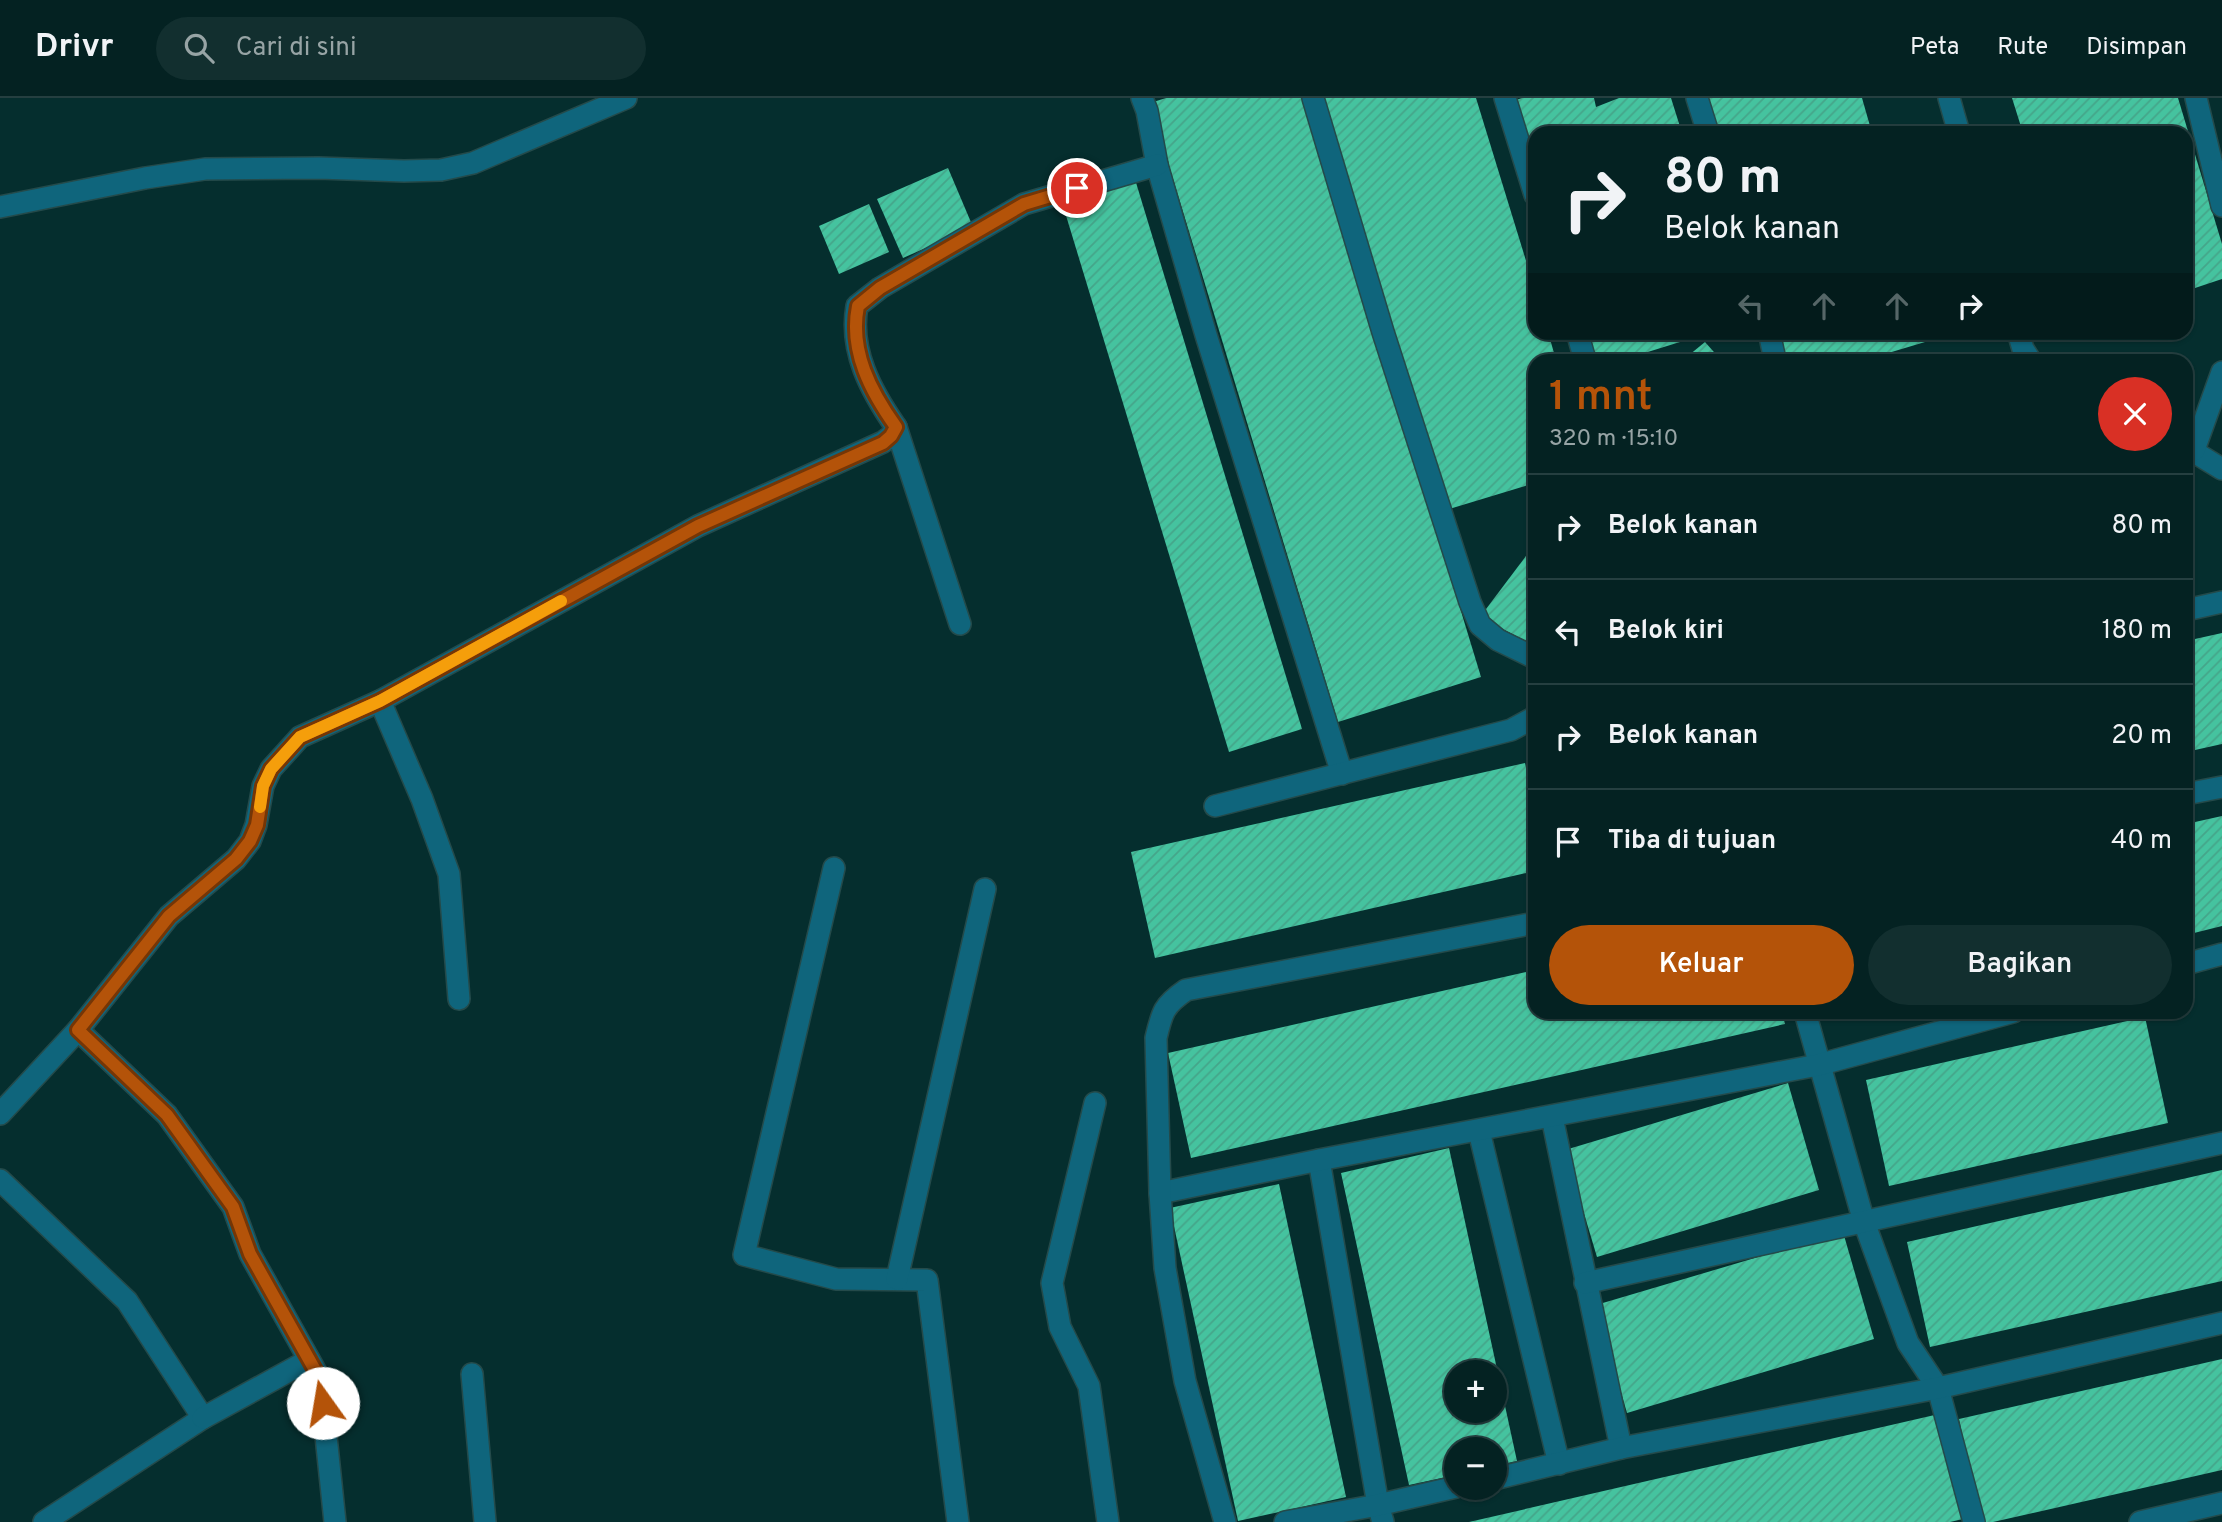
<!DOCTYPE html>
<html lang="id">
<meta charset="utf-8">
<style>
body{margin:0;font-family:Overpass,sans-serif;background:#122f2f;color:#f1f3f6;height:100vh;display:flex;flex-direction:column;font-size:26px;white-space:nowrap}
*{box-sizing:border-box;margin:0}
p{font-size:23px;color:#97a4a5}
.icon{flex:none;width:38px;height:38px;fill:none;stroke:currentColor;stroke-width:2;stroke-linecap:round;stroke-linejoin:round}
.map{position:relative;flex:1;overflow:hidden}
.sheet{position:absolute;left:1528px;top:256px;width:665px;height:665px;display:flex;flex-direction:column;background:#042222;border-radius:21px;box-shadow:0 2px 5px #0004,0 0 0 2px #253f40}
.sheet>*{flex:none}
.top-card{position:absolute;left:1528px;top:28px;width:665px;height:214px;border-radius:21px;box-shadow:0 2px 5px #0004,0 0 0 2px #253f40;background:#042222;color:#f1f3f6;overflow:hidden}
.buttons{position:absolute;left:1444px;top:1262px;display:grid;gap:14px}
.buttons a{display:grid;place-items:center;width:63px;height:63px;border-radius:50%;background:#042222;box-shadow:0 2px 5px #0004,0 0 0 2px #253f40;font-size:35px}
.pin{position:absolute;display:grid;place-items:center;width:60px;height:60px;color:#fff;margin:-30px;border:4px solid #fff;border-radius:50%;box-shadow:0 2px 7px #0007}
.me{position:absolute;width:77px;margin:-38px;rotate:347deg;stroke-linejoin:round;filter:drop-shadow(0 0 5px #0008)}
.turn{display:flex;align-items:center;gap:24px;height:147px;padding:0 21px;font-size:32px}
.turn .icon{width:91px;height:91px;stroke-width:2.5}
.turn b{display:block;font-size:49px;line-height:60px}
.lanes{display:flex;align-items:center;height:66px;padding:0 21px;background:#0003;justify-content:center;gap:35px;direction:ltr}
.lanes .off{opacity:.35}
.round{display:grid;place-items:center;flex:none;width:74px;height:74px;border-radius:37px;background:#122f2f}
.headline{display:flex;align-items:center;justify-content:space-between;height:119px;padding:0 21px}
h1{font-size:42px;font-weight:600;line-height:52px;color:#b45309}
.action{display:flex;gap:14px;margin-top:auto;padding:14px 21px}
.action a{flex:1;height:80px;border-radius:42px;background:#b45309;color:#fff;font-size:28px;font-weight:600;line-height:80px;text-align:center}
.action a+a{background:#122f2f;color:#f1f3f6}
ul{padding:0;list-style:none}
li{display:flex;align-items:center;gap:21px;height:105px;padding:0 21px;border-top:2px solid #253f40}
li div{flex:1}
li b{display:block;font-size:26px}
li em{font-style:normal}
header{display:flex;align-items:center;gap:42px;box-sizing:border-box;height:98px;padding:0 35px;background:#042222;border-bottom:2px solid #253f40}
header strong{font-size:33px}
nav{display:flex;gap:38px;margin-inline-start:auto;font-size:24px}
.search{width:490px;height:63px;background:#122f2f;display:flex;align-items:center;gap:18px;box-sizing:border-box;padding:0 24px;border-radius:38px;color:#97a4a5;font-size:26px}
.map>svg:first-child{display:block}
.building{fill:url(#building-hatch);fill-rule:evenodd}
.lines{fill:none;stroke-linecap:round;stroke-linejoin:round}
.minor-casing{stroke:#244a4a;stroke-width:24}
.minor{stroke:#0f657c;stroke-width:21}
.route-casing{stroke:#753606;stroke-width:18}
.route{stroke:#b45309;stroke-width:12}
.slow{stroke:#f59e0b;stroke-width:12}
</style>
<header>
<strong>Drivr</strong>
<div class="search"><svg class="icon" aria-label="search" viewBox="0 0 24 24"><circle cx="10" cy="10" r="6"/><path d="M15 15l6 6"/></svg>Cari di sini</div>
<nav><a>Peta</a><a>Rute</a><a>Disimpan</a></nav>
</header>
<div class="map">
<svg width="2222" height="1424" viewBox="0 0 2222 1424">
<defs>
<pattern id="building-hatch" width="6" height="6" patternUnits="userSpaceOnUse" patternTransform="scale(1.75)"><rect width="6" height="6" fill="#45c39f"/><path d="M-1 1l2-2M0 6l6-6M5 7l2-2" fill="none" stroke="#45a58a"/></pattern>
</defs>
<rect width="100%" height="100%" fill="#052e2e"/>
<g class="building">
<path d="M 1166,0 L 1305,0 L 1481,579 L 1338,624 L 1150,5 Z"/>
<path d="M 1321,0 L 1476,0 L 1535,192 L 1535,234 L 1548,234 L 1556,262 L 1535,262 L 1535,385 L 1446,412 Z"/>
<path d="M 1522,0 L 1594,0 L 1596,9 L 1619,0 L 1671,0 L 1682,35 L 1535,35 L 1535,68 L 1516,2 Z"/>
<path d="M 1706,0 L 1862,0 L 1872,35 L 1717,35 Z"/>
<path d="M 2012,0 L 2178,0 L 2222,146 L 2222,181 L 2186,193 L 2186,35 L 2023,35 Z"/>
<path d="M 948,70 L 973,129 L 903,160 L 877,101 Z"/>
<path d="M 1134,78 L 1302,631 L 1229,654 L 1061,101 Z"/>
<path d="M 869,106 L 889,154 L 839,176 L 819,128 Z"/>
<path d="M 1587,234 L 1709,234 L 1709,235 L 1622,262 L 1595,262 Z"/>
<path d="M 1778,234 L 1933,234 L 1935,241 L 1865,262 L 1786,262 Z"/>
<path d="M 1705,244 L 1721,262 L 1683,262 Z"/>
<path d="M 1535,446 L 1535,548 L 1480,519 Z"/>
<path d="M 2222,535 L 2222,646 L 2186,654 L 2186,543 Z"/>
<path d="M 1525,665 L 1535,710 L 1535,773 L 1155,860 L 1131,754 Z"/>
<path d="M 2222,718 L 2222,828 L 2186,837 L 2186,726 Z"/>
<path d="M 1535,872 L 1535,914 L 1782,914 L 1785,926 L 1191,1060 L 1168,955 Z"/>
<path d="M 2145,919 L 2168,1025 L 1889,1088 L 1866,982 Z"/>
<path d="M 1788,985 L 1819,1092 L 1597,1159 L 1565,1052 Z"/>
<path d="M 1449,1050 L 1517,1363 L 1494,1368 L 1494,1351 L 1456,1351 L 1456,1377 L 1409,1387 L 1341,1075 ZM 1456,1274 L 1494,1274 L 1494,1312 L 1456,1312 Z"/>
<path d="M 2222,1072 L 2222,1183 L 1930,1249 L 1907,1144 Z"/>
<path d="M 1279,1086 L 1346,1399 L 1238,1423 L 1170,1110 Z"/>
<path d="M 1843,1134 L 1874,1241 L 1627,1315 L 1596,1207 Z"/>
<path d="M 2222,1261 L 2222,1372 L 1993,1424 L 1981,1424 L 1959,1321 Z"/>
<path d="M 1939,1316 L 1963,1421 L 1950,1424 L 1469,1424 Z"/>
</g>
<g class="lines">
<defs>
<g id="minor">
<path d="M 1142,0 L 1147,13 L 1157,67 L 1206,237 L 1342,676"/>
<path d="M 1313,0 L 1383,234 L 1470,504 L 1480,527 L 1498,542 L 1535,560"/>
<path d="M 1505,0 L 1535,97"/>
<path d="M 1697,0 L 1708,35"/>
<path d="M 1949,0 L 1959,35"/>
<path d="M 2196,0 L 2222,108"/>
<path d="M 0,109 L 145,80 L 205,71 L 319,70 L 404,73 L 441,72 L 473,65 L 626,0"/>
<path d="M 1577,234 L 1585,262"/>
<path d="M 1769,234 L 1775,262"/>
<path d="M 2018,234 L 2023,251 L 2030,262"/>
<path d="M 896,329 L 960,526"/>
<path d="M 2186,349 L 2222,371"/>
<path d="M 2194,352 L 2222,274"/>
<path d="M 2186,512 L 2222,504"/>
<path d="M 380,603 L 422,701 L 449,776 L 459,901"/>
<path d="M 2186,696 L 2222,689"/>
<path d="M 1215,708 L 1511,632 L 1535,619"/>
<path d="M 834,770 L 744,1157 L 836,1181 L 927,1182 L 958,1424"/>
<path d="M 2186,866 L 2222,856"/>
<path d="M 1805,914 L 1864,1124 L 1908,1245 L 1938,1290 L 1974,1424"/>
<path d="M 78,932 L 167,1017 L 233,1109 L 250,1156 L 320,1281 L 335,1424"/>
<path d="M 1095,1005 L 1052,1185 L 1060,1229 L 1089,1288 L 1108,1424"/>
<path d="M 0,1016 L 78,932 L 169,818 L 236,761 L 250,743 L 256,727 L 263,688 L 271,671 L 300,639 L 380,603 L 698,428 L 883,344 L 891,338 L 896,329 C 871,293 849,253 857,208 L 880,190 L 1024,106 L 1157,67"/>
<path d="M 1552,1019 L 1621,1350"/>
<path d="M 1479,1033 L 1559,1366"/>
<path d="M 1319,1062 L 1378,1407 L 1383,1424"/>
<path d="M 0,1082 L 127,1203 L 203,1320 L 44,1424"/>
<path d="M 1160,1095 L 1319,1062 L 1818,967 L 2013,914"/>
<path d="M 897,1181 L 985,791"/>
<path d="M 1585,1185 L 2222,1045"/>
<path d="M 472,1276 L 485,1424"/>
<path d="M 203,1320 L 309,1262"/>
<path d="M 1494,1381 L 1621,1350 L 1938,1290 L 2222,1225"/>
<path d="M 1225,1424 L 1185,1283 L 1165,1170 L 1160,1095 L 1156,940 C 1162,914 1164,907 1186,892 L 1535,825"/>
<path d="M 1285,1424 L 1378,1407 L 1456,1389"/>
<path d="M 2140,1424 L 2222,1405"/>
</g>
</defs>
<use href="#minor" class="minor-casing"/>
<use href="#minor" class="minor"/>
</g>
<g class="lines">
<defs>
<path id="route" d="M 323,1305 L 320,1281 L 250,1156 L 233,1109 L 167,1017 L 78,932 L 169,818 L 236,761 L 250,743 L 257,727 L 263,688 L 271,671 L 300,639 L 380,603 L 698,428 L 883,345 L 891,338 L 896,329 C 871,294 849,253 858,208 L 880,190 L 1024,106 L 1077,90"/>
</defs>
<use href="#route" class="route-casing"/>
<use href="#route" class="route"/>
<path class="slow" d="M 260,709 L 263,688 L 271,671 L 300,639 L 380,603 L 561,503"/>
</g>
</svg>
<div class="buttons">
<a>+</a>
<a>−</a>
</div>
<div class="pin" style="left:1077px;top:90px;background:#d93025"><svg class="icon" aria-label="arrive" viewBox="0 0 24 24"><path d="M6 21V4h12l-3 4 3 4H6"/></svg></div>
<svg class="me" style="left:323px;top:1305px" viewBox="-20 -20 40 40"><circle r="19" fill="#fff"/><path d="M0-13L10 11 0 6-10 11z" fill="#b45309"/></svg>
<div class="top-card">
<div class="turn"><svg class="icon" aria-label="right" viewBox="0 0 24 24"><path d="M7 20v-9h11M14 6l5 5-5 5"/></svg><div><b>80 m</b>Belok kanan</div></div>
<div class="lanes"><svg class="icon off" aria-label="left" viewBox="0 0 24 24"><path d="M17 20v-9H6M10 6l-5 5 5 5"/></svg><svg class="icon off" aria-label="ahead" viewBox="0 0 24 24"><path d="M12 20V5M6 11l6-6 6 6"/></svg><svg class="icon off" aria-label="ahead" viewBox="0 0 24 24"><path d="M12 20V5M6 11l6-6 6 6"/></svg><svg class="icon" aria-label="right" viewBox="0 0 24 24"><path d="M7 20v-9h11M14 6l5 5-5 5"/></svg></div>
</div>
<section class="sheet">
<div class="headline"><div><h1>1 mnt</h1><p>320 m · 15:10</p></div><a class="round" style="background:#d93025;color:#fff"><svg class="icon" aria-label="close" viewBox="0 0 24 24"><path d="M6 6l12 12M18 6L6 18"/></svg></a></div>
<ul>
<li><svg class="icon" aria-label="right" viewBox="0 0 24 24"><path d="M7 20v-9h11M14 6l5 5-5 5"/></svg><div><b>Belok kanan</b></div><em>80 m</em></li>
<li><svg class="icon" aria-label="left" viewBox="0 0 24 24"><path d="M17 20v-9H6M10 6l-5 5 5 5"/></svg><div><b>Belok kiri</b></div><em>180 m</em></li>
<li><svg class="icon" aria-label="right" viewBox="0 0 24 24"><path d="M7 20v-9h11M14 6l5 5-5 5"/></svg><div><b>Belok kanan</b></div><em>20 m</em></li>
<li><svg class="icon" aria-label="arrive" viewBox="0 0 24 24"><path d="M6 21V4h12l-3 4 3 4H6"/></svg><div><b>Tiba di tujuan</b></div><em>40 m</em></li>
</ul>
<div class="action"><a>Keluar</a><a>Bagikan</a></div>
</section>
</div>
